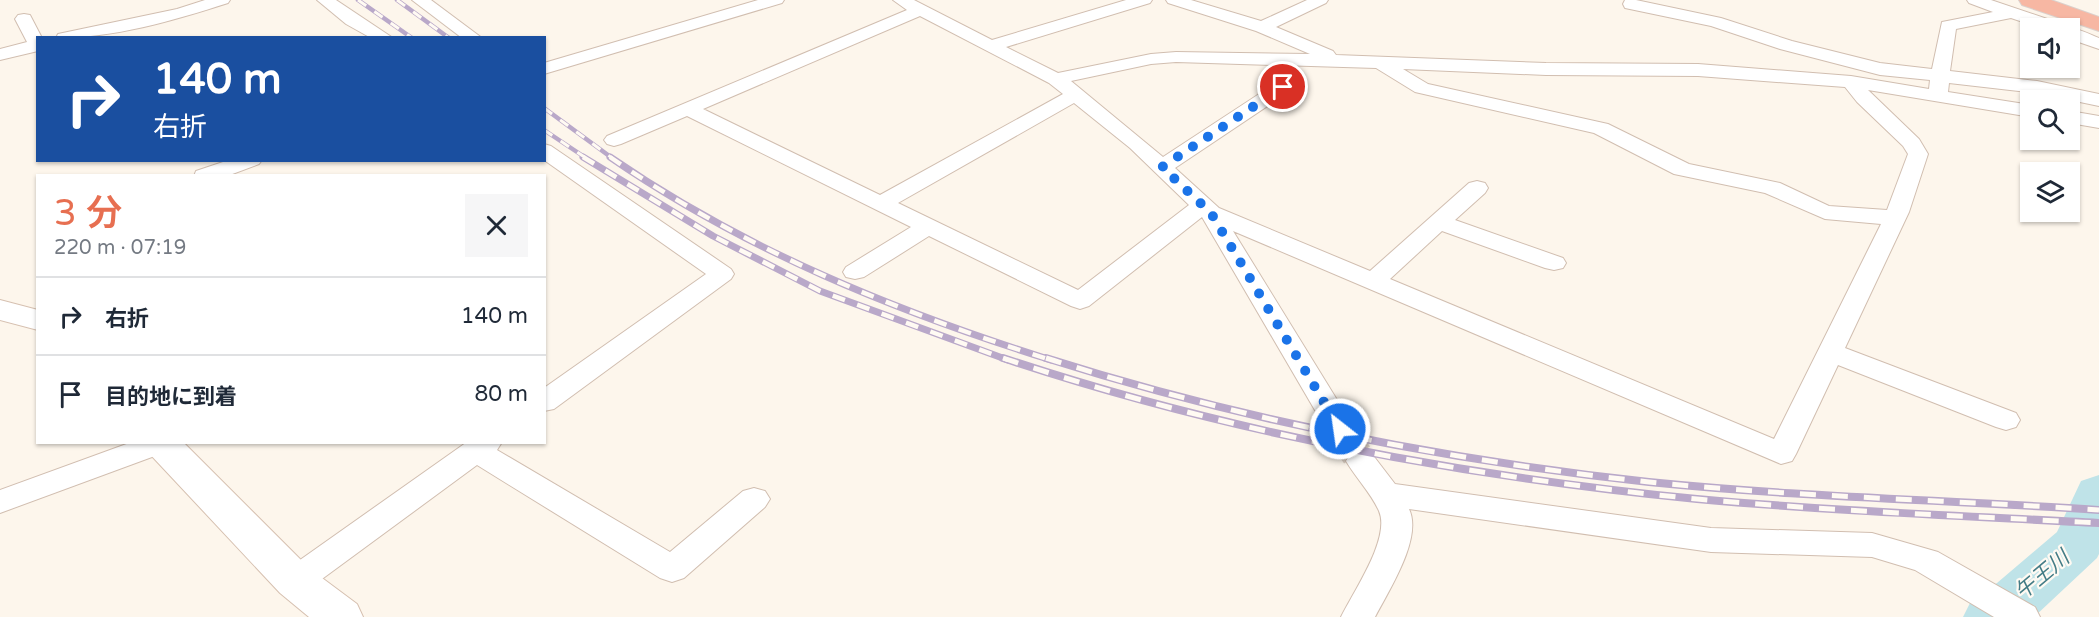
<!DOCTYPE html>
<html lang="ja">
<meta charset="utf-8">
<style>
body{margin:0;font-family:"Varela Round","Noto Sans JP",sans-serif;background:#f6f6f7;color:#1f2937;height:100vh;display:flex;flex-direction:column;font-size:22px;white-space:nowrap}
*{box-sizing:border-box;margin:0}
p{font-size:20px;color:#747a83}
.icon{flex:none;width:33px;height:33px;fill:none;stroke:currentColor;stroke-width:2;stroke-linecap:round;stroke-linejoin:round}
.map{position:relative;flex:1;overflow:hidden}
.drawer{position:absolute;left:36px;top:174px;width:510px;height:270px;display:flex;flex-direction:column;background:#fff;border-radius:0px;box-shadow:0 2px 4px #0004}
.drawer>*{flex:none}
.top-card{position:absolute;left:36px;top:36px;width:510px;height:126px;border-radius:0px;box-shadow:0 2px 4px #0004;background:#1a4fa0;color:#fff;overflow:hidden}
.fabs{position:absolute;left:2020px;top:18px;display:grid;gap:12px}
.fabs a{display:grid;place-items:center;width:60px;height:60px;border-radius:0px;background:#fff;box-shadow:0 2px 4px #0004;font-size:30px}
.pin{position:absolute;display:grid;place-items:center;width:51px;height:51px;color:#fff;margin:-26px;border:3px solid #fff;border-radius:50%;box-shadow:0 2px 6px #0007}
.me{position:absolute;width:66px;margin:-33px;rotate:330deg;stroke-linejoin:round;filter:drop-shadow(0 0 4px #0008)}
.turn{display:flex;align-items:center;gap:21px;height:126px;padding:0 18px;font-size:27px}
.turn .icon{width:78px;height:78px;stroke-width:2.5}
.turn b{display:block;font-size:42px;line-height:51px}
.round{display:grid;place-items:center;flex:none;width:63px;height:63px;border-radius:0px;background:#f6f6f7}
.headline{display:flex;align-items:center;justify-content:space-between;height:102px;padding:0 18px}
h1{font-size:36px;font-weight:600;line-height:45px;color:#e76f51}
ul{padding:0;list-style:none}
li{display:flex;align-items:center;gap:18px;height:78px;padding:0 18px;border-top:2px solid #e0e1e3}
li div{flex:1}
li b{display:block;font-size:22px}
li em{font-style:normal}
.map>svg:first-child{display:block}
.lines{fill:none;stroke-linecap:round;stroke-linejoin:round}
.river{fill:#bfe3e8;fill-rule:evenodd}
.street-tunnel{stroke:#dcd0c4;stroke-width:31;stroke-dasharray:31 15;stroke-linecap:butt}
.street-casing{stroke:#d1beb0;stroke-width:2}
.secondary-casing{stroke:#d6c0b0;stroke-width:2}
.highway-casing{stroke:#dad1cd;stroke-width:2}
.street{fill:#fff;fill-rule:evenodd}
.secondary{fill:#fff;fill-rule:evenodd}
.highway{fill:#f7b7a3;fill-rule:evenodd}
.rail-far2-casing{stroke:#b9a8c9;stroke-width:4.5}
.rail-far1-casing{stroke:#b9a8c9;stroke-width:7}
.rail-casing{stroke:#b9a8c9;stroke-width:8}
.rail-far2{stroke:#fffaf3;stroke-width:3;stroke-dasharray:10;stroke-linecap:butt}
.rail-far1{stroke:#fffaf3;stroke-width:4.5;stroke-dasharray:13;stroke-linecap:butt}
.rail{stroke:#fffaf3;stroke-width:5;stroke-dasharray:16;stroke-linecap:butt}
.route{stroke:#1a73e8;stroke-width:10;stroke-dasharray:0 18}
.labels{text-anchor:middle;stroke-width:4.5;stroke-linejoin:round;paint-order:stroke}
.near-water-label{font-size:21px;font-style:italic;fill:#437c86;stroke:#fffaf3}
</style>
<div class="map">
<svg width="2099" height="617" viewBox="0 0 2099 617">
<rect width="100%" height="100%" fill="#fdf6ec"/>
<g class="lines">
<path class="river" d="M 2099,475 L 2099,554 L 2097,558 L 2034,617 L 1963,617 L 1971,601 L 1997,583 L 2057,532 L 2081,481 Z"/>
<path class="street-tunnel" d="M 1340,429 L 1361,461"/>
<defs>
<g id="street">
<path d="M 205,0 L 230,0 L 228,3 C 172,21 114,38 56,38 L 58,34 L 177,9 Z"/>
<path d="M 317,0 L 336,0 L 393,38 L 371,38 L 346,24 Z"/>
<path d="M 412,0 L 431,0 L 482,38 L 462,38 Z"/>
<path d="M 758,0 L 784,0 L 782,3 L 544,74 L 544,63 Z"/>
<path d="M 893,0 L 914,0 L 992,40 L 1126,0 L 1152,0 L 1150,3 L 1006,47 L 1058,73 L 1151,54 L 1176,52 L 1310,54 L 1256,31 L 1168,3 L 1166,0 L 1191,0 L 1261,21 L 1307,0 L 1328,0 L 1326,3 L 1276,27 L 1333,51 L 1336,55 L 1546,63 L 1698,64 L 1851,76 L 1929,89 L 1930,80 L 1880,75 L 1780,49 L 1711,26 L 1625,8 L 1623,4 L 1625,0 L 1636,0 L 1721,18 L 1792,41 L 1880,63 L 1932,69 L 1942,22 L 1993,12 L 1969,3 L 1967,0 L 1991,0 L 2062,24 L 2065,28 L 2041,28 L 2011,18 L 1956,29 L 1950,71 L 2037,81 L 2099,94 L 2099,106 L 2037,93 L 1949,83 L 1948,92 L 2031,105 L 2031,117 L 1868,90 L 1919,139 L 1928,154 L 1909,212 L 1845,348 L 2016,413 L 2020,420 L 2016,427 L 2006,430 L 1996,427 L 1838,365 L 1796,454 L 1792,461 L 1781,464 L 1233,231 L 1355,429 L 1350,436 L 1340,439 L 1330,436 L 1202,217 L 1089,306 L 1080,309 L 1071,306 L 929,236 L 864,277 L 855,279 L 846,277 L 843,272 L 846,267 L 911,227 L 687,116 L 621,144 L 614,146 L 607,144 L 604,140 L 607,136 L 907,10 ZM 920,16 L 1049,83 L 1063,94 L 880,195 L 703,109 ZM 1176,62 L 1376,68 L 1415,92 L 1594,133 L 1674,174 L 1765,193 L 1825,219 L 1881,224 L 1774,439 L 1390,279 L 1442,231 L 1545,268 L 1554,270 L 1563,268 L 1566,263 L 1563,258 L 1455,220 L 1485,193 L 1488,188 L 1485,183 L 1477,181 L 1469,183 L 1370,271 L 1219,208 L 1175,168 L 1290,91 L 1293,87 L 1290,83 L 1276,83 L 1163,157 L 1071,81 L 1151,64 ZM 1403,69 L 1546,75 L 1698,76 L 1845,87 L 1857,102 L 1903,146 L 1908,154 L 1887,210 L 1829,206 L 1780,183 L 1689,164 L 1608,124 L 1428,84 ZM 1074,103 L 1130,148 L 1189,205 L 1078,290 L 898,203 Z"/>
<path d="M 24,14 L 30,15 L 42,38 L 38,38 L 38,51 L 0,60 L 0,49 L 27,42 L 15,19 L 18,15 Z"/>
<path d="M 2067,28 C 2078,28 2089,34 2099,38 L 2099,49 L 2070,39 L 2070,28 Z"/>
<path d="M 2070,111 L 2099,116 L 2099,128 L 2070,123 Z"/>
<path d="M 544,144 L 551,146 L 731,269 L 734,274 L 731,279 L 554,409 L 544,411 L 544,388 L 706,274 L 544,160 Z"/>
<path d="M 229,160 L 262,160 L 259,164 L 227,176 L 194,176 L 196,171 Z"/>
<path d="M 132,442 L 176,443 L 171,450 L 0,513 L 0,490 Z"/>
<path d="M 467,442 L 502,442 L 497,450 L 670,552 L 743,491 L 754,488 L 765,491 L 770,499 L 765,507 L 684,578 L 672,582 L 660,578 L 477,465 L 307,590 L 295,594 L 283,590 L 278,581 L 283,572 Z"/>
<path d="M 1361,450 L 1372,454 L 1395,484 L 1711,528 L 1872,533 L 1938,552 L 2035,607 L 2040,617 L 1994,617 L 1915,570 L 1872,557 L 1711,552 L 1409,509 C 1423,538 1389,590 1375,617 L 1341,617 C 1353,592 1391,538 1379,511 C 1371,493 1356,478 1346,461 L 1350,454 Z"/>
</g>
<g id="secondary">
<path d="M 0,300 L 38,310 L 38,330 L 0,320 Z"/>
<path d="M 141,442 L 183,442 L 310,569 L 357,604 L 363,617 L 309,617 L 280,593 L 147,451 Z"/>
</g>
<path id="highway" d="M 2019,0 L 2051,0 L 2099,17 L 2099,31 L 2022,5 Z"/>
</defs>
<use href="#street" class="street-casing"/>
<use href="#secondary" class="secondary-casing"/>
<use href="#highway" class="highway-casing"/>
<use href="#street" class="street"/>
<use href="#secondary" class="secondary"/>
<use href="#highway" class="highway"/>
<defs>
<g id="rail-far2">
<path d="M 358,0 L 412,38"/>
<path d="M 397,0 L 449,38"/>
<path d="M 544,108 L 612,158"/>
<path d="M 544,130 L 586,158"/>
</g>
<g id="rail-far1">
<path d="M 583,157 L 713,236 L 820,291 L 1008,360"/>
<path d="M 610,157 C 745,250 895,311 1051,360"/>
</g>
<g id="rail">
<path d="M 1003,358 C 1228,433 1462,476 1697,499 C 1831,511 1965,516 2099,523"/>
<path d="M 1046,358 C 1242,420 1445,460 1649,482 C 1799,497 1949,500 2099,510"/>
</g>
</defs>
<use href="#rail-far2" class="rail-far2-casing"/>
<use href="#rail-far1" class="rail-far1-casing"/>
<use href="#rail" class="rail-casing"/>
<use href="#rail-far2" class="rail-far2"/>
<use href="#rail-far1" class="rail-far1"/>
<use href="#rail" class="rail"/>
</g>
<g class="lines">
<path class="route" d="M 1283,87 L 1162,167 L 1211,213 L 1340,429"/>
</g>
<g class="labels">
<g class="near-water-label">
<text transform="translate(2042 575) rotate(-40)" y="7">午王川</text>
</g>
</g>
</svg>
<div class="fabs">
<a><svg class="icon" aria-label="sound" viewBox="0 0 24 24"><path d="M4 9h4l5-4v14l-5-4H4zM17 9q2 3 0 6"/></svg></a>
<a><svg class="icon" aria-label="search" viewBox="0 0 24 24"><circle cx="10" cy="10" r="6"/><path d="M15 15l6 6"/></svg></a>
<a><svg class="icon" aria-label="layers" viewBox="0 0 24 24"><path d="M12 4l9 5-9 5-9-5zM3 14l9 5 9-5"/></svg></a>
</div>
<div class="pin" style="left:1283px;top:87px;background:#d93025"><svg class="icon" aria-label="arrive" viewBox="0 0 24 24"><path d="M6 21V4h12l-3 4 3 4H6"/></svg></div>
<svg class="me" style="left:1340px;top:429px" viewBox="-20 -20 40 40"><circle r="17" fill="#1a73e8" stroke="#fff" stroke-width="3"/><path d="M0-11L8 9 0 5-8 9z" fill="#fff"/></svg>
<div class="top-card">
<div class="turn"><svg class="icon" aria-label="right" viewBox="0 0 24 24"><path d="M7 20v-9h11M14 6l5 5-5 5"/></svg><div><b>140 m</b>右折</div></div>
</div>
<section class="drawer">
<div class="headline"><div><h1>3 分</h1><p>220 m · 07:19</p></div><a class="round"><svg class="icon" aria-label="close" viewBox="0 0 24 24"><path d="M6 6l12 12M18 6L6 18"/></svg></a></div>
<ul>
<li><svg class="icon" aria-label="right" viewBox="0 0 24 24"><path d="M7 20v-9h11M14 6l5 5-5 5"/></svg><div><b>右折</b></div><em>140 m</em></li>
<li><svg class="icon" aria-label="arrive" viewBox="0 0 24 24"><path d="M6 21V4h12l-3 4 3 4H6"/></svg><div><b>目的地に到着</b></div><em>80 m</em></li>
</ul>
</section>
</div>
